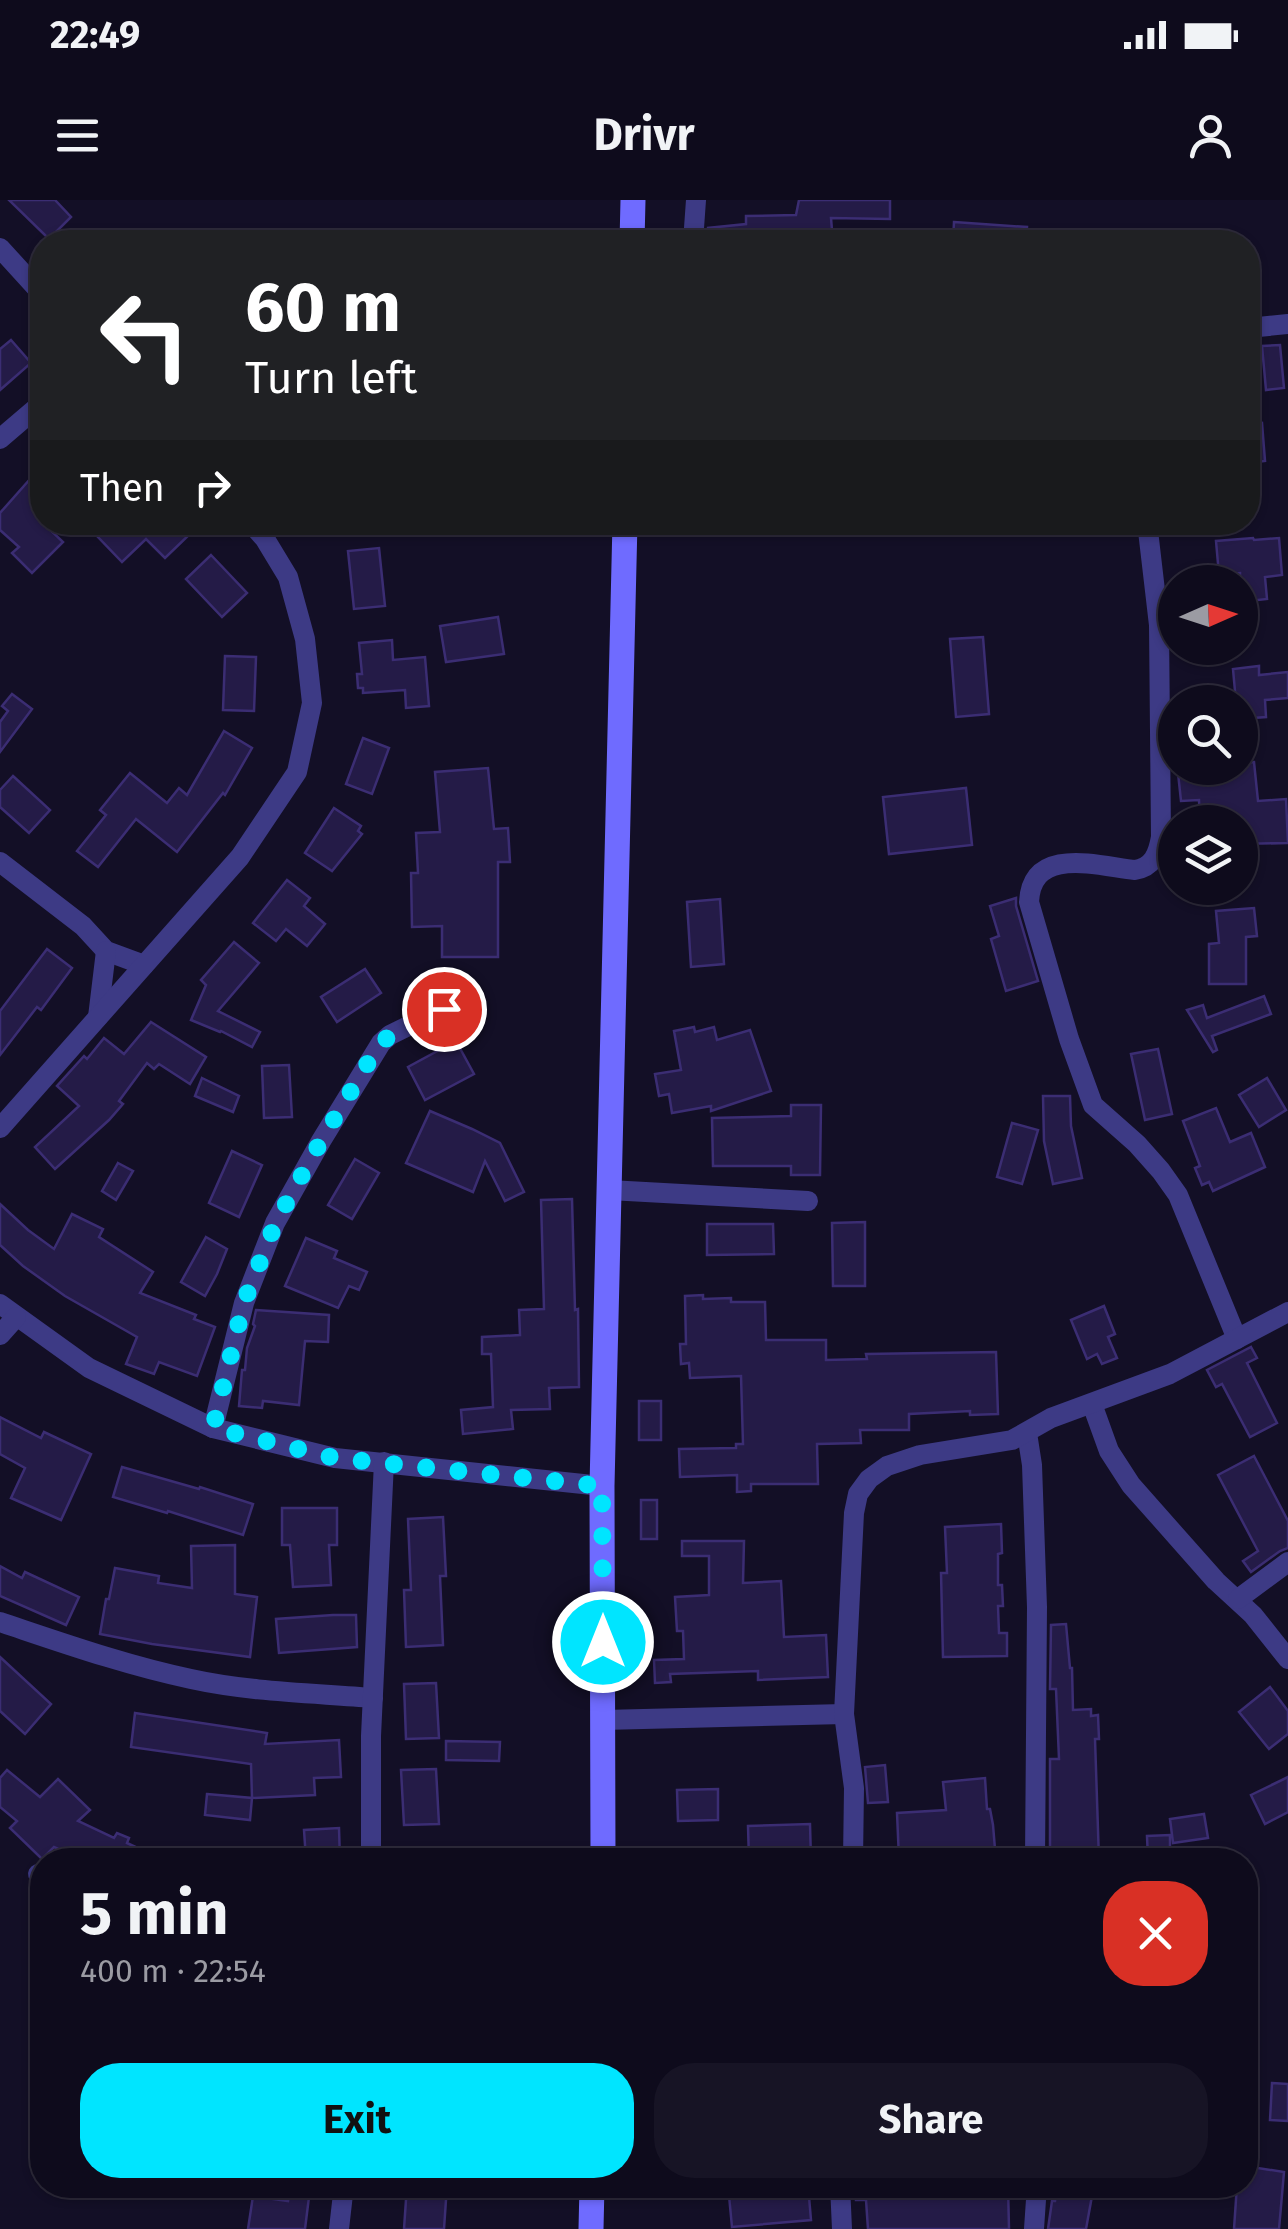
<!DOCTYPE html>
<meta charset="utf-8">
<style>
body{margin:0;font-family:"Fira Sans",sans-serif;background:#171425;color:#f1f3f6;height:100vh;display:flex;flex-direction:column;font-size:38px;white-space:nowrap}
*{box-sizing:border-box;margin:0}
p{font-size:32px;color:#9b9ba3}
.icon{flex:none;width:55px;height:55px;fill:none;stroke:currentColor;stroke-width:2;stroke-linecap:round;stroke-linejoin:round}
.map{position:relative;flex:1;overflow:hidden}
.panel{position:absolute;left:30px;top:1648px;width:1228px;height:350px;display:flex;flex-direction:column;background:#0e0b1c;border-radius:40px;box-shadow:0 2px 8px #0004,0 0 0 2px #2e2b3b}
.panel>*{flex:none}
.top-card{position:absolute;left:30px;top:30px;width:1230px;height:305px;border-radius:40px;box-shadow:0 2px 8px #0004,0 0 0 2px #2e2b3b;background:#202124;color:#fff;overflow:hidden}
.needle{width:65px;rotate:87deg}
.tools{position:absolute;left:1158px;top:365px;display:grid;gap:20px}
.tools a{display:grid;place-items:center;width:100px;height:100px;border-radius:50%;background:#0e0b1c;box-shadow:0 2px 8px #0004,0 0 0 2px #2e2b3b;font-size:50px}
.pin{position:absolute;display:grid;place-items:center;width:85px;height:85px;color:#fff;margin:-42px;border:5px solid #fff;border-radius:50%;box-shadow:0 2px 10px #0007}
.me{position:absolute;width:110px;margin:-55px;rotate:0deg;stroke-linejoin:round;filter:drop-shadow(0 0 8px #0008)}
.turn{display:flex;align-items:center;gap:35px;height:210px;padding:0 50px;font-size:45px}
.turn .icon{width:130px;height:130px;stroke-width:2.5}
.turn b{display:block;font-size:70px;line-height:85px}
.then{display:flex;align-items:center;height:95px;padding:0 50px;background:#0003;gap:20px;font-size:38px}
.round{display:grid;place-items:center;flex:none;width:105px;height:105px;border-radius:40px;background:#171425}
.head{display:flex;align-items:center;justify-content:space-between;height:170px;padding:0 50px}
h1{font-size:60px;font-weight:700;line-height:75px}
.button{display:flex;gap:20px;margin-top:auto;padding:20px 50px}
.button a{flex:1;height:115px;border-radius:40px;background:#00e5ff;color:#111;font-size:40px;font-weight:700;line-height:115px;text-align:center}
.button a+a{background:#171425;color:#f1f3f6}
.status{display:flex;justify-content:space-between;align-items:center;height:70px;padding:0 50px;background:#0e0b1c;direction:ltr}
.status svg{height:28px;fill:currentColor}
header{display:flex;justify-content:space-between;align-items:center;height:130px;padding:0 50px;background:#0e0b1c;font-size:45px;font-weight:700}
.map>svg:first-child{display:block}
.building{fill:#241b47;stroke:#3b2d73;stroke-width:2.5}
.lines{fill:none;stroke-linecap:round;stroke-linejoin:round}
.minor{stroke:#3d3a85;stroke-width:20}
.secondary{stroke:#6f6bff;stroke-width:25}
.route{stroke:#00e5ff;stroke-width:18;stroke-dasharray:0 32.4}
</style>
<div class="status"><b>22:49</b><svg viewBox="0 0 49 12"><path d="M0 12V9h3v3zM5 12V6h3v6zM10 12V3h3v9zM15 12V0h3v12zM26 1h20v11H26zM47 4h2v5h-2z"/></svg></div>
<header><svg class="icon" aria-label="menu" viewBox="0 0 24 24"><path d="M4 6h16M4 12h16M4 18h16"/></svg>Drivr<svg class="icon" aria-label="person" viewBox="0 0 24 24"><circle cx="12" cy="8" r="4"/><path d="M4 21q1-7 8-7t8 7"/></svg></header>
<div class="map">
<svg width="1288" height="2029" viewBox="0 0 1288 2029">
<rect width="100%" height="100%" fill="#130f26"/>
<g class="building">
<path d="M 9,0 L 55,0 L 71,17 L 49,39 Z"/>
<path d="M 799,0 L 890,0 L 890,19 L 831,18 L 833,42 L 707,42 L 708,28 L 746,24 L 746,16 L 796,15 Z"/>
<path d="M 954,22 L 1027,27 L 1026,42 L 953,42 Z"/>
<path d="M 11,140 L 31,163 L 0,190 L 0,149 Z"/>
<path d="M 1280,145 L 1284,188 L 1266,190 L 1262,146 Z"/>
<path d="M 1262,223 L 1265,261 L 1248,263 L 1248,225 Z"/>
<path d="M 31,278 L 42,288 L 42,322 L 63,342 L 32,373 L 12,353 L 19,347 L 0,330 L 0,313 Z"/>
<path d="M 113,322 L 181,322 L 191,333 L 165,358 L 146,339 L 122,362 L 98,337 Z"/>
<path d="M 1253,338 L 1254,340 L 1279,338 L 1282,375 L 1265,377 L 1267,399 L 1240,402 L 1240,373 L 1219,375 L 1216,341 Z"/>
<path d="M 379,348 L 385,406 L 354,409 L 348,351 Z"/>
<path d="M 211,355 L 247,393 L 222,417 L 186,379 Z"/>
<path d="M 498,417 L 504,454 L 446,462 L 440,426 Z"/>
<path d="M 983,437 L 989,514 L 956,517 L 950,439 Z"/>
<path d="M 392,440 L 393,460 L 425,457 L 429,506 L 406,508 L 405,490 L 363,493 L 363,488 L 358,488 L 357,474 L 362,474 L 359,443 Z"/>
<path d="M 225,456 L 256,457 L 254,511 L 223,510 Z"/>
<path d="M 1259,466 L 1259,475 L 1288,472 L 1288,498 L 1265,500 L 1266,517 L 1240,519 L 1240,502 L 1236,502 L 1233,469 Z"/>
<path d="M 12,494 L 32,509 L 0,552 L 0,522 L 8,511 L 2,506 Z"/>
<path d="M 224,531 L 252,548 L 225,595 L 223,593 L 177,652 L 136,619 L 98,667 L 77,651 L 106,615 L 100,610 L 130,573 L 167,603 L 179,588 L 187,595 Z"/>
<path d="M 363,538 L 389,548 L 372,594 L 346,584 Z"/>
<path d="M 1254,562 L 1258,601 L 1286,599 L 1288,643 L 1240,644 L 1240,622 L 1200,622 L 1199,600 L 1181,601 L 1178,573 L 1232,569 L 1240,568 L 1240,563 Z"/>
<path d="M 488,568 L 494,629 L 508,628 L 510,662 L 498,662 L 498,757 L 442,757 L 442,726 L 412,727 L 411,673 L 418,673 L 416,633 L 440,632 L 435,572 Z"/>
<path d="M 13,576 L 50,610 L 29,633 L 0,607 L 0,590 Z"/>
<path d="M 966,588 L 972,645 L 889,654 L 883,597 Z"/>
<path d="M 334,608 L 361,626 L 358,631 L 362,634 L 332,671 L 305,653 Z"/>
<path d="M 287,680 L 310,698 L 304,706 L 325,724 L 307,746 L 286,729 L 276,741 L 253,723 Z"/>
<path d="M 1016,698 L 1016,706 L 1038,781 L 1006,791 L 991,739 L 999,736 L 990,706 Z"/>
<path d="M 720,699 L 724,764 L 691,767 L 687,702 Z"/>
<path d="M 1254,708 L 1257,736 L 1246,737 L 1246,784 L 1209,784 L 1209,744 L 1219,743 L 1216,711 Z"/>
<path d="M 234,742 L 259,763 L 218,811 L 260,832 L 252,847 L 221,831 L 220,832 L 191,820 L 206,785 L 201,780 Z"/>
<path d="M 47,749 L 72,768 L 41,810 L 37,807 L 0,855 L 0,811 Z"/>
<path d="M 365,769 L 381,793 L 337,822 L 321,797 Z"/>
<path d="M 1264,796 L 1271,814 L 1212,836 L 1217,850 L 1213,852 L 1187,810 L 1203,805 L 1207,818 Z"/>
<path d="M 151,822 L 206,857 L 190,884 L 159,864 L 154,869 L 147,863 L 119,901 L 123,904 L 109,920 L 55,969 L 35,947 L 79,906 L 57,886 L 84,856 L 87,859 L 104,838 L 124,854 Z"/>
<path d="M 694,827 L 695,832 L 714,827 L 717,840 L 750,830 L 771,891 L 711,911 L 711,906 L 672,913 L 669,894 L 659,896 L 655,874 L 681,870 L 674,831 Z"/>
<path d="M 456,841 L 474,874 L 425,900 L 408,867 Z"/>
<path d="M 1158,849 L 1172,914 L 1145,920 L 1131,854 Z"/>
<path d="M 289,865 L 292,917 L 264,918 L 262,866 Z"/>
<path d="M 202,878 L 239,896 L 233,912 L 195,896 Z"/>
<path d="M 1267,878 L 1286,910 L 1259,927 L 1239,895 Z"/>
<path d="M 1043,896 L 1070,896 L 1071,926 L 1082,978 L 1053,984 L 1044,941 Z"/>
<path d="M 791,905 L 821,905 L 820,975 L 791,975 L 791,966 L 713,966 L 712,918 L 791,916 Z"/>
<path d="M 1216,908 L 1230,942 L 1251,933 L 1265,967 L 1213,991 L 1209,982 L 1202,985 L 1195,968 L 1200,966 L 1183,921 Z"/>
<path d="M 430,911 L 472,929 L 500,943 L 524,992 L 505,1001 L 485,961 L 473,992 L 406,963 Z"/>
<path d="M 1012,923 L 1038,930 L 1022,984 L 997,977 Z"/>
<path d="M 232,951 L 262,965 L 239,1017 L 209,1003 Z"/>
<path d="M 355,959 L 379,973 L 352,1019 L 328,1005 Z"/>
<path d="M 118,963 L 133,971 L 116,1000 L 102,991 Z"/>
<path d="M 572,999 L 575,1110 L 578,1109 L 579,1187 L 549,1188 L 550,1209 L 511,1210 L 513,1229 L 463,1234 L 461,1210 L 493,1207 L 491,1154 L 482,1154 L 482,1137 L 520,1135 L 519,1110 L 544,1109 L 541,1000 Z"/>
<path d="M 0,1004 L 28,1030 L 54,1049 L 72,1014 L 103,1029 L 99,1037 L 153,1072 L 140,1093 L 196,1115 L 194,1119 L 215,1127 L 197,1176 L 159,1162 L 154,1174 L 126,1164 L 137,1137 L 65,1096 L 23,1066 L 0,1045 Z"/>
<path d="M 865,1022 L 865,1086 L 833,1086 L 832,1023 Z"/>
<path d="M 707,1024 L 773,1024 L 774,1054 L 707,1055 Z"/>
<path d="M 206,1037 L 227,1049 L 217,1074 L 205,1096 L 181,1082 Z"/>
<path d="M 306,1038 L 337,1051 L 334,1058 L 367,1072 L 359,1090 L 349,1086 L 338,1108 L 285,1086 Z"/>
<path d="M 703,1095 L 703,1099 L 731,1098 L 731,1102 L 765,1102 L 766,1140 L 826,1140 L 826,1160 L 867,1159 L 866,1154 L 996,1152 L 998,1214 L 970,1215 L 970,1211 L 909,1214 L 909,1230 L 860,1230 L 861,1243 L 817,1244 L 818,1284 L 751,1284 L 751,1291 L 737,1292 L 737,1275 L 680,1277 L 679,1249 L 736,1248 L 736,1244 L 743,1244 L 741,1176 L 690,1178 L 689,1163 L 681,1164 L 680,1144 L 686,1144 L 685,1096 Z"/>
<path d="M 1104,1106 L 1115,1134 L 1108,1137 L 1117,1158 L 1102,1164 L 1097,1154 L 1087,1159 L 1071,1120 Z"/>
<path d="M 256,1110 L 329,1115 L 328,1142 L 305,1141 L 299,1205 L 263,1201 L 262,1208 L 239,1206 L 242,1170 L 245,1170 L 247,1148 L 255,1126 L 253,1124 Z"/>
<path d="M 1251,1147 L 1257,1158 L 1247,1163 L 1277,1223 L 1250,1237 L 1222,1184 L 1216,1187 L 1207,1170 Z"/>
<rect x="639" y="1201" width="22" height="39"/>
<path d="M 0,1217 L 41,1238 L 44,1232 L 91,1254 L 61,1320 L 11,1298 L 25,1268 L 0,1254 Z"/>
<path d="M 1254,1256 L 1288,1321 L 1288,1348 L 1280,1351 L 1251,1372 L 1243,1361 L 1258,1351 L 1218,1275 Z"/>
<path d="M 122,1267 L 199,1289 L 200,1287 L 253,1304 L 243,1335 L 168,1311 L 167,1313 L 113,1297 Z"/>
<rect x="641" y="1300" width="16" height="39"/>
<path d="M 282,1308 L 337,1308 L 337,1345 L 329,1345 L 331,1385 L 293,1387 L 290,1345 L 282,1345 Z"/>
<path d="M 443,1317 L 446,1376 L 440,1376 L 443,1445 L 406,1447 L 404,1390 L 411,1390 L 408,1319 Z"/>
<path d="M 1001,1324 L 1002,1353 L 998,1354 L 998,1385 L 1002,1385 L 1003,1406 L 998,1406 L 999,1433 L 1007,1433 L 1007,1456 L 943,1457 L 941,1373 L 947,1373 L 945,1327 Z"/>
<path d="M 682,1341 L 744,1341 L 743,1383 L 781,1381 L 784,1437 L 826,1435 L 828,1477 L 758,1480 L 758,1471 L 670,1474 L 671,1482 L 655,1483 L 654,1460 L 684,1459 L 683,1431 L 677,1431 L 675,1397 L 709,1395 L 709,1356 L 682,1356 Z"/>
<path d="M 235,1345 L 235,1394 L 257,1397 L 250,1457 L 152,1444 L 100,1434 L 106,1399 L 109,1399 L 115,1368 L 159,1376 L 158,1383 L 192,1388 L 191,1346 Z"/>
<path d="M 0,1366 L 22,1378 L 25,1372 L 79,1397 L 66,1425 L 0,1396 Z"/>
<path d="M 333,1415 L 356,1415 L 357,1447 L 279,1453 L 276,1419 Z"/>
<path d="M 1066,1424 L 1070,1468 L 1072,1468 L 1073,1510 L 1091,1509 L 1091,1516 L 1098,1515 L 1099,1539 L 1095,1539 L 1099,1660 L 1050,1660 L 1050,1559 L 1059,1559 L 1056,1489 L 1050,1489 L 1051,1425 Z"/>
<path d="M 0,1457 L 51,1504 L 25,1534 L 0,1511 Z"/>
<path d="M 436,1483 L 439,1538 L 406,1539 L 404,1484 Z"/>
<path d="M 1270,1487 L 1288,1511 L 1288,1534 L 1269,1549 L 1239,1512 Z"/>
<path d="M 135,1513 L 267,1533 L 265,1544 L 339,1540 L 341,1577 L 314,1578 L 315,1595 L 252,1598 L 251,1564 L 131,1547 Z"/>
<path d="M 446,1541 L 500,1542 L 499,1561 L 446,1560 Z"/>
<path d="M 885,1565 L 888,1602 L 868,1603 L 865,1567 Z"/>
<path d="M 436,1569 L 439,1624 L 404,1625 L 401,1570 Z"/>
<path d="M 7,1570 L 40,1597 L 58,1579 L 90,1610 L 78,1621 L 114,1638 L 117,1633 L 129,1638 L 127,1643 L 163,1660 L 83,1660 L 54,1647 L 42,1659 L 10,1628 L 17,1621 L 0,1607 L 0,1578 Z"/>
<path d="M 1288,1577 L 1288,1612 L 1265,1624 L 1251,1595 Z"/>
<path d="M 985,1578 L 987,1609 L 990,1609 L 993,1625 L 995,1649 L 933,1654 L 933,1657 L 899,1659 L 897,1613 L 946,1610 L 943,1582 Z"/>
<path d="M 718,1589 L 718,1620 L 678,1621 L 677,1590 Z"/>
<path d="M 207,1594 L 252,1598 L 250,1620 L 205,1615 Z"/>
<path d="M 1204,1614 L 1208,1638 L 1173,1643 L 1170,1619 Z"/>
<path d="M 810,1624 L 811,1660 L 749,1660 L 748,1626 Z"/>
<path d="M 339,1628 L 340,1660 L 306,1660 L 304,1630 Z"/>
<path d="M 1170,1635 L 1170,1660 L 1148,1660 L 1147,1636 Z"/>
<path d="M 1272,1883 L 1288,1884 L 1288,1921 L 1270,1920 Z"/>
<path d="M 1245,1966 L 1284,1972 L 1279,2029 L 1234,2029 L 1237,1985 L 1245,1985 Z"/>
<path d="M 407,1985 L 447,1985 L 444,2029 L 404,2029 Z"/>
<path d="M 728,1985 L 808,1985 L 811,2020 L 732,2027 Z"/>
<path d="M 856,1985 L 1008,1985 L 1009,2029 L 868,2029 L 866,2000 L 856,2000 Z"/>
<path d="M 1057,1985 L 1094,1985 L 1086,2029 L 1048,2029 L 1052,2001 L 1055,2001 Z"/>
<path d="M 289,1994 L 309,1997 L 305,2029 L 248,2029 L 253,1996 L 288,2001 Z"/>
</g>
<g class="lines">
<g class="minor">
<path d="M 693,42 L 696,0"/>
<path d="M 0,48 L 42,94"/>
<path d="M 1248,128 L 1288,124"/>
<path d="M 0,239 L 42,203"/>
<path d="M 1147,322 L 1159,425 L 1161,637 C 1158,654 1153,667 1135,670 C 1098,666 1032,645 1029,702 L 1069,839 L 1093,905 L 1137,944 L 1161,971 L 1178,995 L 1237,1139"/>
<path d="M 0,662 L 83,726 L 106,751 L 144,765"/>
<path d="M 98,817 L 106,751"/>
<path d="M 0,928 L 240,657 L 297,572 L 312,503 L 305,439 L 288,377 L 265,339 L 250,322"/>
<path d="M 609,990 L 808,1001"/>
<path d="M 0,1104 L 89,1168 L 213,1228 L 335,1258 L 602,1286"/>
<path d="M 0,1135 L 16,1117"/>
<path d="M 1092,1204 L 1109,1251 L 1131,1285 L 1216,1381 L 1253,1415 L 1288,1459"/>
<path d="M 213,1228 L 244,1103 L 275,1023 L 321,941 L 381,843 L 390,835 L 465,798"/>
<path d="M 1027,1233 L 1032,1265 L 1037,1407 L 1035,1660"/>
<path d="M 1238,1399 L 1288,1362"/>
<path d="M 0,1422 C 63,1443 125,1465 191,1479 C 250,1492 313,1493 373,1498"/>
<path d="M 603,1520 L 844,1514"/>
<path d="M 371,1660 L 371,1536 L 384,1262"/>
<path d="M 853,1660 L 854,1588 L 844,1514 L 854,1313 L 858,1294 L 869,1279 L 887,1266 L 920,1255 L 1012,1240 L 1051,1218 L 1170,1174 L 1288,1112"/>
<path d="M 38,1674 L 42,1676"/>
<path d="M 840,1985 L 842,2029"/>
<path d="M 339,2029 L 344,1985"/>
<path d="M 1034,2029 L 1037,1985"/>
</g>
<g class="secondary">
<path d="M 632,42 L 633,0"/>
<path d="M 603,1660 L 602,1286 L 625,322"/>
<path d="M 591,2029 L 592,1985"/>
</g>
</g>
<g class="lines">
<path class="route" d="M 444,809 L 390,836 L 380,843 L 321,941 L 276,1022 L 244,1102 L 213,1228 L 335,1258 L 602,1286 L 603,1442"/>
</g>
</svg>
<div class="tools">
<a><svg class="needle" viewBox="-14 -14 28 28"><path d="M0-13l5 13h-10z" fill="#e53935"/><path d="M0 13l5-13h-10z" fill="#9b9ba3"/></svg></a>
<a><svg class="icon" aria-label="search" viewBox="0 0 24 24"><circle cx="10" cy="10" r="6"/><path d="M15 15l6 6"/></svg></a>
<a><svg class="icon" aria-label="layers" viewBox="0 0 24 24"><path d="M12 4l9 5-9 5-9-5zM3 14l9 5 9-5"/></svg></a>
</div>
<div class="pin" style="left:444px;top:809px;background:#d93025"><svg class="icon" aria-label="arrive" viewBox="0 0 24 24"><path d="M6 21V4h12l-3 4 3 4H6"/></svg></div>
<svg class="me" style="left:603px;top:1442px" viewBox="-20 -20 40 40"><circle r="17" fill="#00e5ff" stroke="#fff" stroke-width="3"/><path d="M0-11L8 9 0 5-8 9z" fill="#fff"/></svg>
<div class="top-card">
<div class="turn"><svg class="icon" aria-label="left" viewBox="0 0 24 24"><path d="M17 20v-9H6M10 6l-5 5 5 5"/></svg><div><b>60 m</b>Turn left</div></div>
<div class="then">Then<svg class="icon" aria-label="right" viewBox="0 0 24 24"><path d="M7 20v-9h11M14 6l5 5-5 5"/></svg></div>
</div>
<section class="panel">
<div class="head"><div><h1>5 min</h1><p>400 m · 22:54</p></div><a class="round" style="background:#d93025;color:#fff"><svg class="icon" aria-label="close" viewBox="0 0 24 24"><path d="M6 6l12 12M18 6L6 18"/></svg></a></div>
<div class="button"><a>Exit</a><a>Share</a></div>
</section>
</div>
